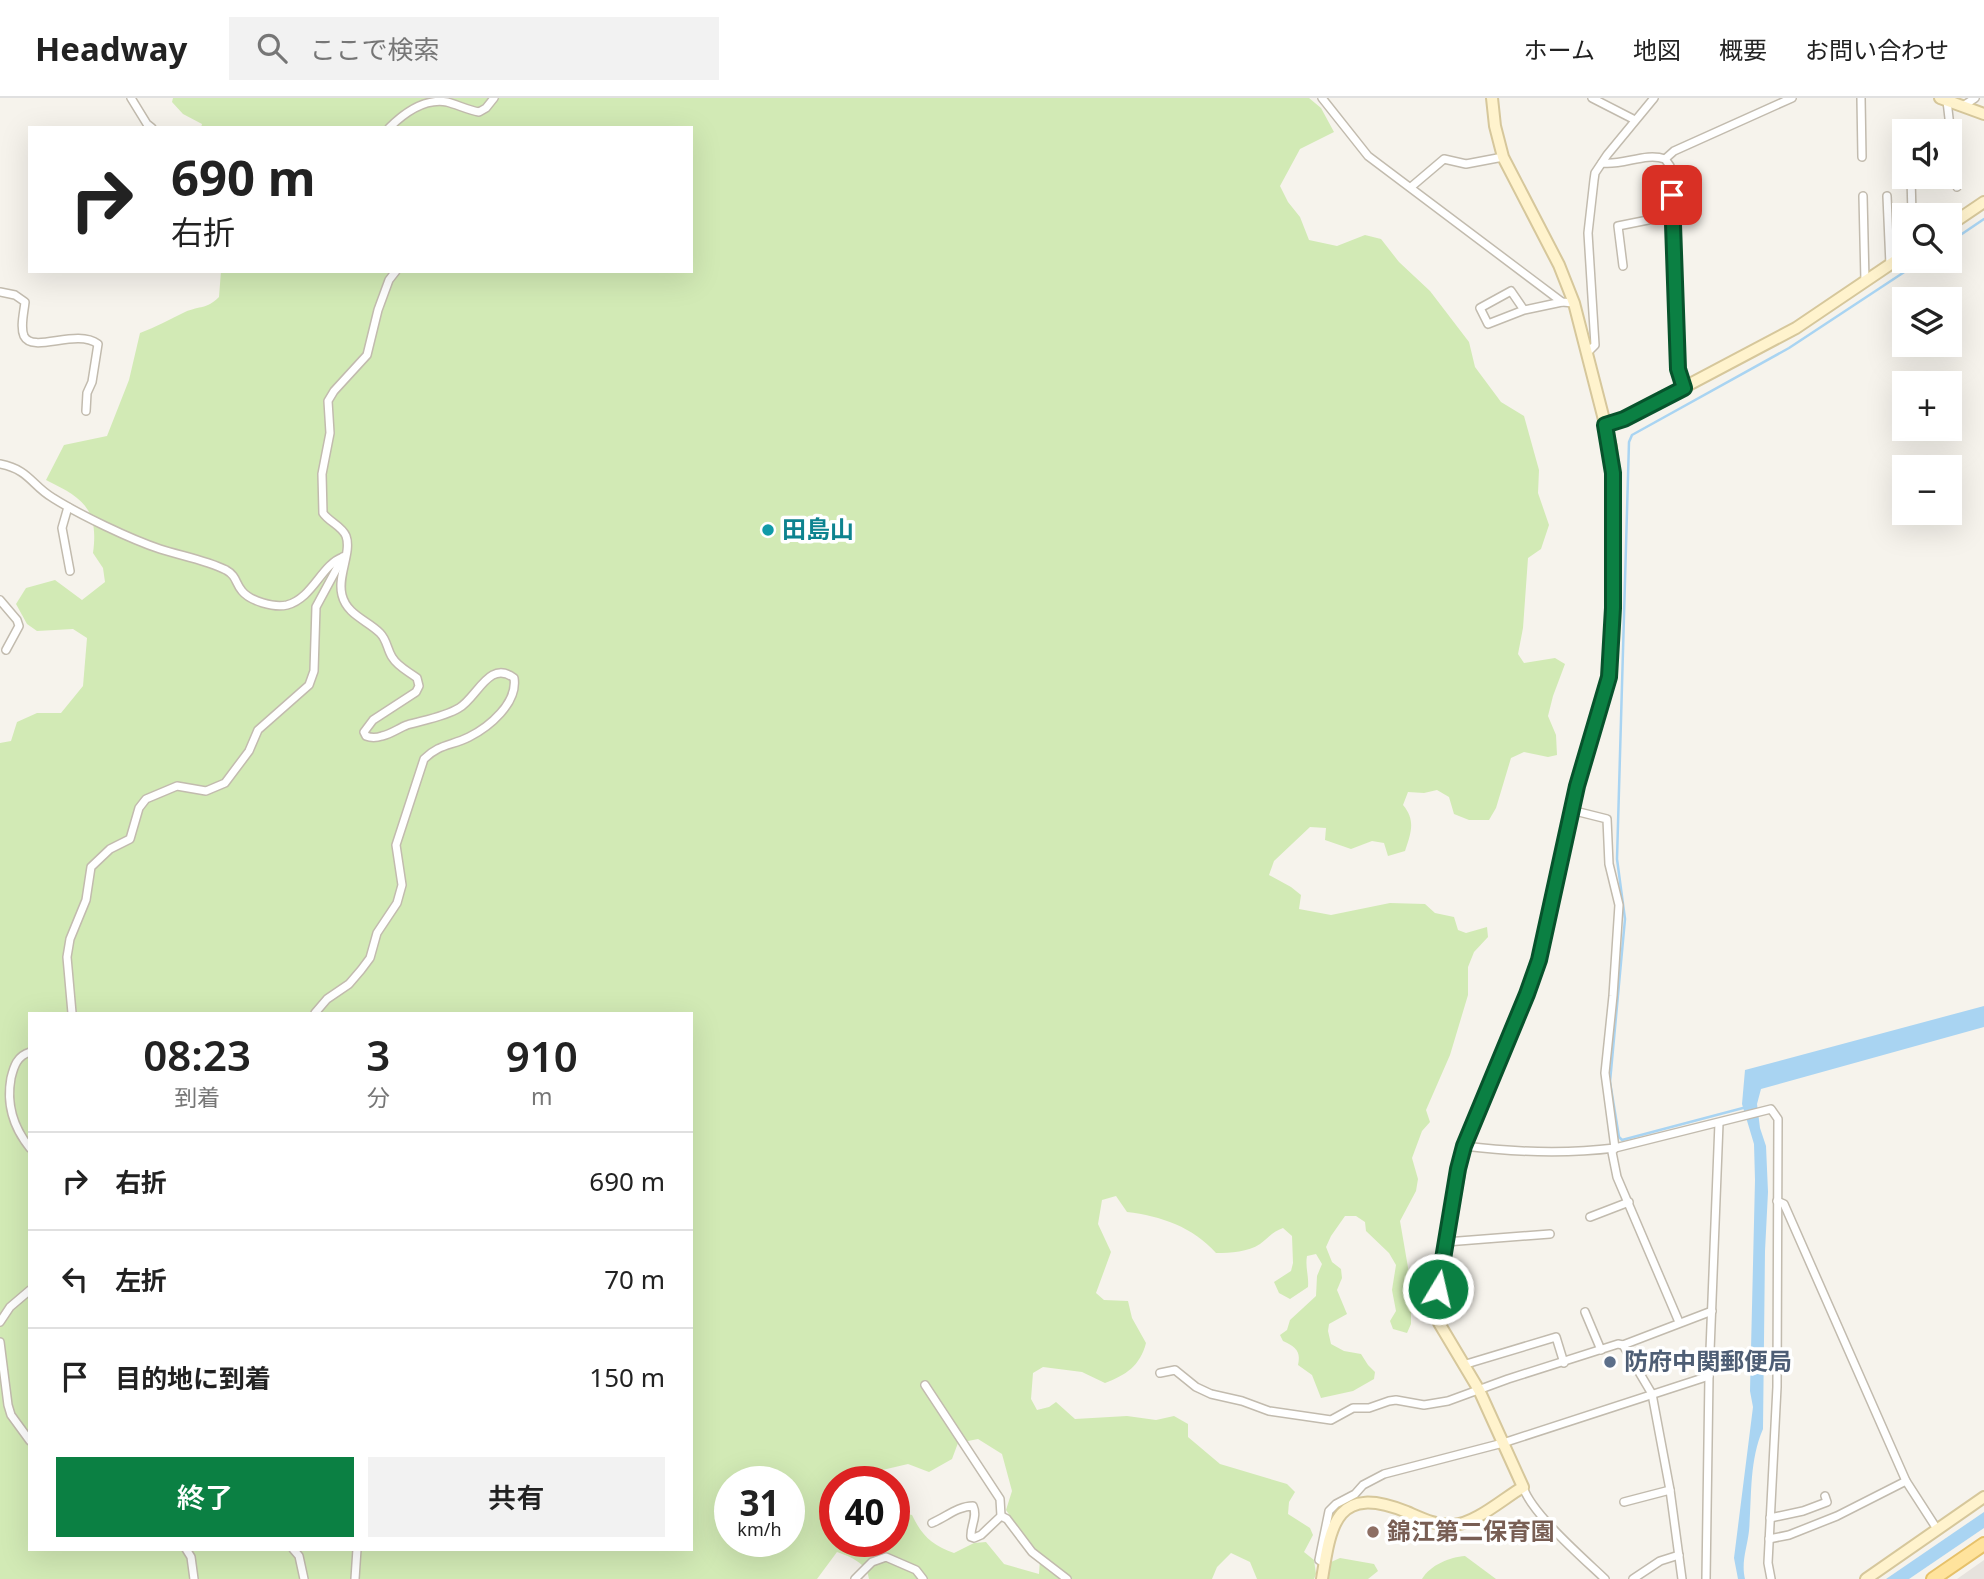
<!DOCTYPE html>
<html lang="ja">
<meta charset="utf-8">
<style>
body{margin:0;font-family:"Noto Sans","Noto Sans JP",sans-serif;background:#f2f2f2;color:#222;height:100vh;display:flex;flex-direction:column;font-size:26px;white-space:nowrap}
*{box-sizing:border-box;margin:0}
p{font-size:23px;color:#767676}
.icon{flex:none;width:38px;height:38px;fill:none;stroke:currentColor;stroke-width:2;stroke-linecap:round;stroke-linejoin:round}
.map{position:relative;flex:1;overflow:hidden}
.side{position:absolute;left:28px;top:914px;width:665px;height:539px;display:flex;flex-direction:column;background:#fff;border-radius:0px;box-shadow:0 7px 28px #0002}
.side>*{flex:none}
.banner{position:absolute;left:28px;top:28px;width:665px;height:147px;border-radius:0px;box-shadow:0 7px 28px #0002;background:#fff;color:#222;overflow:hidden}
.controls{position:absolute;left:1892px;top:21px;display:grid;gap:14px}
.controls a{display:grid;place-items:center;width:70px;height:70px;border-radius:0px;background:#fff;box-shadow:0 7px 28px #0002;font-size:35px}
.speed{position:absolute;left:714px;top:1368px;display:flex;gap:14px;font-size:35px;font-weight:700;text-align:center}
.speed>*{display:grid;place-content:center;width:91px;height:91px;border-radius:50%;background:#fff;box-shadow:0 7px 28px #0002;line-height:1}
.speed small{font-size:18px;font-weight:400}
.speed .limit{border:10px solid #d22;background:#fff;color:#111}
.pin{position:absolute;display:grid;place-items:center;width:60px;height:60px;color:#fff;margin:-30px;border-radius:14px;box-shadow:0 4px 10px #0006}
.me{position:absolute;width:77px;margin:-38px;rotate:9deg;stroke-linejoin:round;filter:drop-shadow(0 0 5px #0008)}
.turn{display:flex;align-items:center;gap:24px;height:147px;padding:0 28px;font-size:32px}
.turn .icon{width:91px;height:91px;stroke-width:2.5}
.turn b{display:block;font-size:49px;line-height:60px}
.eta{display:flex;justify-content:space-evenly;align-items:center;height:119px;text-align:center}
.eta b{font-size:42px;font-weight:600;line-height:49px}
.primary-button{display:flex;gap:14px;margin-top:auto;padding:14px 28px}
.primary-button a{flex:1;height:80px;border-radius:0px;background:#0b8043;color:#fff;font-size:28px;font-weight:600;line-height:80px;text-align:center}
.primary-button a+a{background:#f2f2f2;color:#222}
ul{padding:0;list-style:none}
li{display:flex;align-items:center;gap:21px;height:98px;padding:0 28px;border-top:2px solid #e0e0e0}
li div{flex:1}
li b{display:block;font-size:26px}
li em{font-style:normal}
header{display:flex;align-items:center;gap:42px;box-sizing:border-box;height:98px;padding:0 35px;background:#fff;border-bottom:2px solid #e0e0e0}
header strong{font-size:33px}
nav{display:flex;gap:38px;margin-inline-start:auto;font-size:24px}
.search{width:490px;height:63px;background:#f2f2f2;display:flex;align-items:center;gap:18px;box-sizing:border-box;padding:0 24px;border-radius:0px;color:#767676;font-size:26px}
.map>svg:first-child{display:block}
.industrial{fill:#e6e2dd}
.green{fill:#d2eab5;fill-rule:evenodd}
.water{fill:#a9d4f2}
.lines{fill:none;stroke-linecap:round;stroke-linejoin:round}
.stream{stroke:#a9d4f2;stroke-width:2.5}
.street-casing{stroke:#c2bbae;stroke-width:10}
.secondary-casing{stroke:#d6c79b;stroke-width:14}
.primary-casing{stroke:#e6c16a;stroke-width:16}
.street{stroke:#fff;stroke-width:7}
.secondary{stroke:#fff3cd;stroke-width:10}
.primary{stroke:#ffe39c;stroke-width:12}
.route-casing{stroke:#07532c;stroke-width:18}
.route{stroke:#0b8043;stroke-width:12}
.culture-dot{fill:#0f9aa8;stroke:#fff;stroke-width:2.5}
.service-dot{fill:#5c6f8a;stroke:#fff;stroke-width:2.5}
.education-dot{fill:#8d6e63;stroke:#fff;stroke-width:2.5}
.labels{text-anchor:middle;stroke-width:7;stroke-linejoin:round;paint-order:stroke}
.culture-label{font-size:24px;font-weight:bold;fill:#0d838f;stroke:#fff;text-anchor:start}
.service-label{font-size:24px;font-weight:bold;fill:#4e5e75;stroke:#fff;text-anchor:start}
.education-label{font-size:24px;font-weight:bold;fill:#785e54;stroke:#fff;text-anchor:start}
</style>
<header>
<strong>Headway</strong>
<div class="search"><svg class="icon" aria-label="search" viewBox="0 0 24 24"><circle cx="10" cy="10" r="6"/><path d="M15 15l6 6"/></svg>ここで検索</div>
<nav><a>ホーム</a><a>地図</a><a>概要</a><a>お問い合わせ</a></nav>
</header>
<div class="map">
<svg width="1984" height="1481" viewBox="0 0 1984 1481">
<rect width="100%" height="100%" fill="#f6f3ec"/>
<path class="industrial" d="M 1984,1462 L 1984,1481 L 1957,1481 Z"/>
<g class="green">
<path d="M 173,0 L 1309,0 L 1321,10 L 1334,34 L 1300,51 L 1280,88 L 1288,104 L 1300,119 L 1309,142 L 1337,148 L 1365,137 L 1381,141 L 1399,164 L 1430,193 L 1469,244 L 1475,269 L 1501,304 L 1524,318 L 1539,372 L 1538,395 L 1549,427 L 1541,451 L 1528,460 L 1523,530 L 1518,556 L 1524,565 L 1555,560 L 1565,566 L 1553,598 L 1548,618 L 1556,637 L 1557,657 L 1548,659 L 1524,654 L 1511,660 L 1496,710 L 1489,722 L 1469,722 L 1454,716 L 1449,699 L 1437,692 L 1424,695 L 1408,694 L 1403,707 C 1416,722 1411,735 1405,753 L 1388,758 L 1384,745 L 1372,743 L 1351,751 L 1325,742 L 1326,730 L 1310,729 L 1274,763 L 1269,777 L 1291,789 L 1301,797 L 1299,811 L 1331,817 L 1390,805 L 1425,806 L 1435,815 L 1454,819 L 1458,832 L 1466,835 L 1487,829 L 1488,839 L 1474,854 L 1468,869 L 1468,897 L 1450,957 L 1426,1012 L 1430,1024 L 1422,1033 L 1412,1060 L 1418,1081 L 1416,1093 L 1400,1123 L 1411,1187 L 1411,1226 L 1407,1235 L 1393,1231 L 1390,1223 L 1396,1213 L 1392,1192 L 1396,1167 L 1389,1155 L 1366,1133 L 1365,1124 L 1356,1118 L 1345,1118 L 1331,1138 L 1326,1149 L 1332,1164 L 1341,1171 L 1342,1180 L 1337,1192 L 1347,1216 L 1329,1226 L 1328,1233 L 1331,1246 L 1344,1253 L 1361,1256 L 1368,1267 L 1375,1274 L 1374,1281 L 1353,1293 L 1321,1300 L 1312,1277 L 1298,1267 C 1301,1253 1296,1249 1283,1243 L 1280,1237 L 1287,1232 L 1290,1222 L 1316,1198 L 1317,1178 L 1322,1166 L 1316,1156 L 1307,1158 C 1305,1169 1309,1178 1308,1189 L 1290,1201 L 1279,1195 L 1274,1184 L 1291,1173 L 1293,1165 L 1292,1138 L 1283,1130 C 1272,1134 1269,1139 1260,1146 C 1248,1154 1231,1155 1216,1155 C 1193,1129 1161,1118 1127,1114 L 1116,1098 L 1102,1102 L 1098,1126 L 1111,1154 L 1096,1195 L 1104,1202 L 1128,1203 L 1132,1220 L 1146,1245 C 1140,1268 1126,1277 1105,1285 L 1082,1274 L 1043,1269 L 1033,1275 L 1031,1301 L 1037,1312 L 1049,1309 L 1056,1304 L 1075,1321 L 1127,1318 L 1156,1322 L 1174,1318 L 1188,1326 L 1188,1339 L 1220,1366 L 1287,1386 L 1295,1394 L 1289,1404 L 1288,1416 L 1310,1430 L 1313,1437 L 1304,1454 L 1314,1462 L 1316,1476 L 1314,1481 L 1257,1481 L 1250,1464 L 1231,1455 L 1217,1469 L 1212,1481 L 869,1481 C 867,1465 851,1459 837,1454 L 817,1481 L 0,1481 L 0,645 L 11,643 L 17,624 L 37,615 L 61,615 L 83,588 L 87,540 L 73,531 L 37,533 L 27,526 L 16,506 L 26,490 L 55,482 L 82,502 L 105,484 L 103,470 L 93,455 C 99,411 83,400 46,382 L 64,347 L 107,338 L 129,282 L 140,235 C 156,229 170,221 185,214 C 201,207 206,212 219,199 L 221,173 L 691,173 L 691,30 L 201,30 L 202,26 L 183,16 L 172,4 ZM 30,915 L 691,915 L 691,1451 L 30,1451 ZM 978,1341 L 1002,1356 L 1012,1393 L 1006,1412 L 1040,1461 L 1039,1476 L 1004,1466 L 986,1444 L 974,1445 L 954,1455 C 932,1447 922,1438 912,1417 L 902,1415 L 894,1420 L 894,1444 L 835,1444 L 835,1384 L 875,1384 L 878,1373 L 908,1366 L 929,1374 L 952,1361 L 958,1345 ZM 730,1384 L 789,1384 L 789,1444 L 730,1444 Z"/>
<path d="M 1465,1458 L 1496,1481 L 1422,1481 C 1430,1467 1450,1459 1465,1458 Z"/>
<path d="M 1340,1460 L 1374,1466 L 1378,1473 L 1368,1481 L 1328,1481 L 1331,1464 Z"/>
</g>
<g class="water">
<path d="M 1984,908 L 1984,929 L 1761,991 L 1757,1006 L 1760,1030 L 1766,1048 L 1768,1094 L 1765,1153 L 1763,1331 C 1749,1363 1752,1399 1749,1433 C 1747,1450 1741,1464 1745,1481 L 1738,1481 L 1734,1460 L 1753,1309 L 1750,1293 L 1755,1082 L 1754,1046 L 1742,1006 L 1745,972 Z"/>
<path d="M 1984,1414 L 1984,1430 L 1909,1481 L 1886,1481 Z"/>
</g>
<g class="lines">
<g class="stream">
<path d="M 1950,144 L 1984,121"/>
<path d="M 1743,1010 L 1622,1042 L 1619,1039 L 1610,984 L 1625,821 L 1617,761 L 1629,344 L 1632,337 L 1789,250 L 1921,163"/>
</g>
<defs>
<g id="street">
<path d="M 131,0 L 147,26 L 152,30"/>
<path d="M 1322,0 L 1368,58 L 1562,204 L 1574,205"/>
<path d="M 1592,0 L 1635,22"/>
<path d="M 1861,0 L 1862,59"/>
<path d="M 1947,3 L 1957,89"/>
<path d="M 1963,8 L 1975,0"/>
<path d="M 389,30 C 404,15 425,0 447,4 C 458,7 468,12 479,14 L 486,10 L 494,0"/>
<path d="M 1665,61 L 1674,53 L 1792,0"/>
<path d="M 1602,65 C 1623,68 1645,54 1665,61 L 1670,68 L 1678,271 L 1684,290"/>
<path d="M 1911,79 L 1912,117"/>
<path d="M 1411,89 L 1444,61 L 1466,66 L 1503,59"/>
<path d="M 1863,98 L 1865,183"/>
<path d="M 1887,98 L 1890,167"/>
<path d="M 1623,168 L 1618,128 L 1673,117"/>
<path d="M 0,194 L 15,197 L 25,204 C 24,214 20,229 24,238 C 33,256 76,230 98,246 L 92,284 L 87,295 L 86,313"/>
<path d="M 1524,212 L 1511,193 L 1480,210 L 1488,226 L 1524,212 L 1562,204"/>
<path d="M 1588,254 L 1595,247 L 1588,135 L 1594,82 L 1595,75 L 1607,57 L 1654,0"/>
<path d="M 0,366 C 30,372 31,387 53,400 C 80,417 130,441 160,451 C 182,458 206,462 226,472 C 237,478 235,485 242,493 C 250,503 274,510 287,507 C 313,500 321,467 343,459"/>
<path d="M 68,409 L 62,430 L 70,473"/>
<path d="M 0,502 L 17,522 L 19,528 L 6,552"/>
<path d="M 1571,712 L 1607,721 L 1609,766 L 1619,807 L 1613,898 L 1605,975 L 1615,1050 L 1612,1054 L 1617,1079 L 1679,1224"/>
<path d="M 72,915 L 67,859 L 70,841 L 86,802 L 91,769 L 110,751 L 130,741 L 139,710 L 146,701 L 177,688 L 206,693 L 225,685 L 249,653 L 258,632 L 309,587 L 314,573 L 316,509 L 343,459"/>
<path d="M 315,915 L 327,901 L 349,886 L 361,872 L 370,860 L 377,835 L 397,805 L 402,787 L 396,747 L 424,661 C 439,646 451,648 469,639 C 489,629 518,605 514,580 C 489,561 477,600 459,610 C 444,619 424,622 407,627 C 399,630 391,636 382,638 C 376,640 371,640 366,638 L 364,634 L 373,622 L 416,594 L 419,588 L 417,580 C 408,573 398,569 392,559 C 387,551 387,542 380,535 C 367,522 347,517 342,497 C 337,478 352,454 346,438 C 342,428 329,424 323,415 L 322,376 L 330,335 L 328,303 L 334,293 L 367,257 L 378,212 L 389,182 L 396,173"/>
<path d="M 30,954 C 17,958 14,968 11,980 C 6,1007 13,1029 30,1050"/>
<path d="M 1464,1048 C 1513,1054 1566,1056 1615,1050 L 1771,1011 L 1778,1021 L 1777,1289 L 1768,1465 L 1771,1481"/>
<path d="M 1777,1103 L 1784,1106 L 1906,1383 L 1937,1431"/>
<path d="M 1590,1119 L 1629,1104"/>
<path d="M 1446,1144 L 1550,1136"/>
<path d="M 1585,1214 L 1601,1252"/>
<path d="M 0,1224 L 10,1209 L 30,1192"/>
<path d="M 0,1244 L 8,1307 L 11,1317 L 30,1343"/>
<path d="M 1623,1247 L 1652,1296 L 1670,1392 L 1682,1481"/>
<path d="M 1463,1267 L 1556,1239 L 1564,1265"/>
<path d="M 1160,1275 L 1175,1272 L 1196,1289 L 1211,1296 L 1242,1303 L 1269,1313 L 1331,1322 L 1353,1310 L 1369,1310 L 1389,1303 L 1396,1302 L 1424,1307 L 1448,1303 L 1508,1281 L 1618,1246 L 1623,1247 L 1712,1213"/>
<path d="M 925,1287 L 1000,1401 L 1001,1418 L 981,1437 L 974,1440 L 971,1439 C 970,1428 978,1419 973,1408 C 958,1408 946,1419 932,1425"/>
<path d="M 1523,1389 C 1532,1416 1583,1460 1605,1481"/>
<path d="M 1624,1404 L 1670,1392"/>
<path d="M 1001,1418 L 1007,1421 L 1032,1454 L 1067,1481"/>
<path d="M 1770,1420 L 1803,1413 L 1827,1404 L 1825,1398"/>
<path d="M 1769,1441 L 1789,1437 L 1837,1418 L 1906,1383"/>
<path d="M 186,1451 L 191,1459 L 194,1481"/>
<path d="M 293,1451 L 299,1458 L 304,1481"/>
<path d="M 1324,1465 L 1319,1462 L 1329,1413 L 1336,1406 L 1355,1396 L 1363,1387 L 1384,1376 L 1503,1345 L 1709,1278"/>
<path d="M 355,1481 L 357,1451"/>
<path d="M 855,1481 L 872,1464 L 886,1459 L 916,1472 L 923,1481"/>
<path d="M 1633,1481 L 1660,1463 L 1679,1457"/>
<path d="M 1706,1481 L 1709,1278 L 1719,1025"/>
</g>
<g id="secondary">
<path d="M 1940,0 L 1984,16"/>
<path d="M 1950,127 L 1984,104"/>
<path d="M 1605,327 L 1624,321 L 1796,230 L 1904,157"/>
<path d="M 1322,1481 C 1331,1424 1337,1386 1407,1414 C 1421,1420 1437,1428 1453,1427 C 1475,1426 1504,1400 1523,1389 L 1479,1292 L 1439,1225 L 1438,1191 L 1464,1048 L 1527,896 L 1539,862 L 1577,688 L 1609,579 L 1613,510 L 1613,375 L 1611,349 L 1574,205 L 1559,167 L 1503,59 L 1495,28 L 1492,0"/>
<path d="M 1866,1481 L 1984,1399"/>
</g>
<path id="primary" d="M 1933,1481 L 1984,1446"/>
</defs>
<use href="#street" class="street-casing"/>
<use href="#secondary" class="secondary-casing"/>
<use href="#primary" class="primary-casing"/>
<use href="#street" class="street"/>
<use href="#secondary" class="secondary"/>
<use href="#primary" class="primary"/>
</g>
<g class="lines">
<defs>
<path id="route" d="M 1438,1191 L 1458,1071 L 1464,1048 L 1527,896 L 1539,862 L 1577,688 L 1609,579 L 1613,510 L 1613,375 L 1605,327 L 1624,321 L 1684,290 L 1678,271 L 1672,97"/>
</defs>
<use href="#route" class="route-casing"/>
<use href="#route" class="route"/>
</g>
<circle class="culture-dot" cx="768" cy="432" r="7"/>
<circle class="service-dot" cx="1610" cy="1264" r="7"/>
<circle class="education-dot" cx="1373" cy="1434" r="7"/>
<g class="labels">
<g class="culture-label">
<text x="782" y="440">田島山</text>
</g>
<g class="service-label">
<text x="1624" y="1272">防府中関郵便局</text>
</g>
<g class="education-label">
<text x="1387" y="1442">錦江第二保育園</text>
</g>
</g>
</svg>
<div class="controls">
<a><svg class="icon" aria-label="sound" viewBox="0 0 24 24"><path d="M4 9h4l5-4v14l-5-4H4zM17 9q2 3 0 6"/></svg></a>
<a><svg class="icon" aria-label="search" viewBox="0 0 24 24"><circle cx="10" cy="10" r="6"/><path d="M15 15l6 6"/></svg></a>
<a><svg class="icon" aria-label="layers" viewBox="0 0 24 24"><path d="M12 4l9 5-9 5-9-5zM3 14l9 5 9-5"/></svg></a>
<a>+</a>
<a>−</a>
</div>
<div class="speed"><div>31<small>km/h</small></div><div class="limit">40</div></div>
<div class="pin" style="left:1672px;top:97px;background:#d93025"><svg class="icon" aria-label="arrive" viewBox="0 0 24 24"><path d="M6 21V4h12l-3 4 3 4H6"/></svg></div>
<svg class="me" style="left:1438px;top:1191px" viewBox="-20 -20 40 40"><circle r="17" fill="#0b8043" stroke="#fff" stroke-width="3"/><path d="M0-11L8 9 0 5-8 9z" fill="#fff"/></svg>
<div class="banner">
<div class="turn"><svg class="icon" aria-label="right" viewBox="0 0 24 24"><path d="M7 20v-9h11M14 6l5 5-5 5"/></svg><div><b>690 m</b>右折</div></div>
</div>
<section class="side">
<div class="eta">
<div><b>08:23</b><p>到着</p></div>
<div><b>3</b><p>分</p></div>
<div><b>910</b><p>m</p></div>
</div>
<ul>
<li><svg class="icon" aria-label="right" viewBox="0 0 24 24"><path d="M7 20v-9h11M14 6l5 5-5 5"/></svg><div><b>右折</b></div><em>690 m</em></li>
<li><svg class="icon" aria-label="left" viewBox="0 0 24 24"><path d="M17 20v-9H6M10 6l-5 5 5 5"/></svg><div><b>左折</b></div><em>70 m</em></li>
<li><svg class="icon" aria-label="arrive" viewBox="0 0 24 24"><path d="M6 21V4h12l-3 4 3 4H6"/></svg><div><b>目的地に到着</b></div><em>150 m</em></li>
</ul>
<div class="primary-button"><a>終了</a><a>共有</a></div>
</section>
</div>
